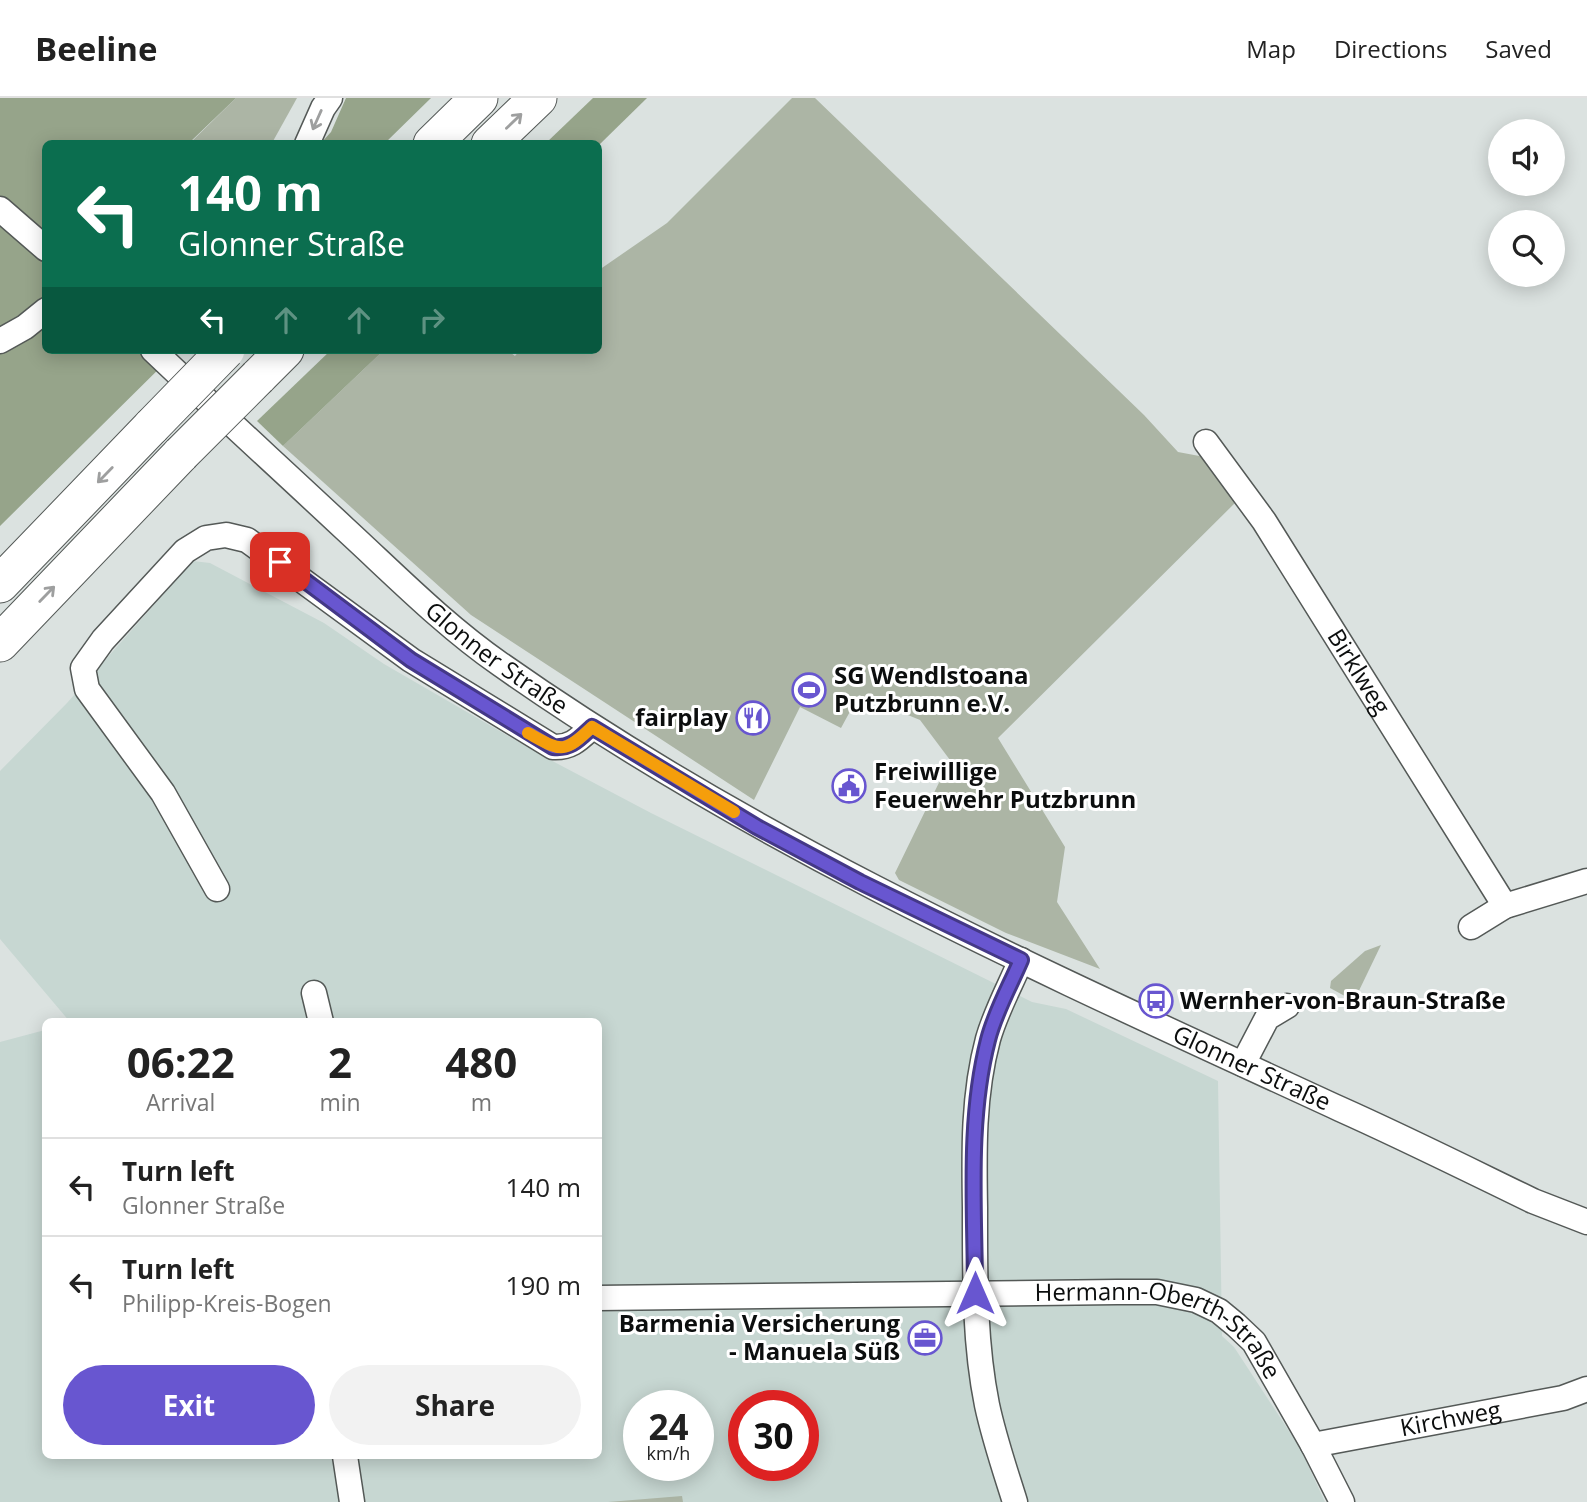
<!DOCTYPE html>
<meta charset="utf-8">
<style>
body{margin:0;font-family:"Open Sans",sans-serif;background:#f2f2f2;color:#222;height:100vh;display:flex;flex-direction:column;font-size:26px;white-space:nowrap}
*{box-sizing:border-box;margin:0}
p{font-size:23px;color:#767676}
.icon{flex:none;width:38px;height:38px;fill:none;stroke:currentColor;stroke-width:2;stroke-linecap:round;stroke-linejoin:round}
.map{position:relative;flex:1;overflow:hidden}
.side{position:absolute;left:42px;top:920px;width:560px;height:441px;display:flex;flex-direction:column;background:#fff;border-radius:10px;box-shadow:0 4px 18px #0003}
.side>*{flex:none}
.guide{position:absolute;left:42px;top:42px;width:560px;height:214px;border-radius:10px;box-shadow:0 4px 18px #0003;background:#0b6e4f;color:#fff;overflow:hidden}
.tools{position:absolute;left:1488px;top:21px;display:grid;gap:14px}
.tools a{display:grid;place-items:center;width:77px;height:77px;border-radius:50%;background:#fff;box-shadow:0 4px 18px #0003;font-size:35px}
.speed{position:absolute;left:623px;top:1292px;display:flex;gap:14px;font-size:35px;font-weight:700;text-align:center}
.speed>*{display:grid;place-content:center;width:91px;height:91px;border-radius:50%;background:#fff;box-shadow:0 4px 18px #0003;line-height:1}
.speed small{font-size:18px;font-weight:400}
.speed .limit{border:10px solid #d22;background:#fff;color:#111}
.pin{position:absolute;display:grid;place-items:center;width:60px;height:60px;color:#fff;margin:-30px;border-radius:14px;box-shadow:0 4px 10px #0006}
.me{position:absolute;width:77px;margin:-38px;rotate:0deg;stroke-linejoin:round;filter:drop-shadow(0 0 5px #0008)}
.turn{display:flex;align-items:center;gap:24px;height:147px;padding:0 21px;font-size:32px}
.turn .icon{width:91px;height:91px;stroke-width:2.5}
.turn b{display:block;font-size:49px;line-height:60px}
.lanes{display:flex;align-items:center;height:66px;padding:0 21px;background:#0003;justify-content:center;gap:35px;direction:ltr}
.lanes .off{opacity:.35}
.eta{display:flex;justify-content:space-evenly;align-items:center;height:119px;text-align:center}
.eta b{font-size:42px;font-weight:700;line-height:49px}
.primary-button{display:flex;gap:14px;margin-top:auto;padding:14px 21px}
.primary-button a{flex:1;height:80px;border-radius:42px;background:#6856d0;color:#fff;font-size:28px;font-weight:700;line-height:80px;text-align:center}
.primary-button a+a{background:#f2f2f2;color:#222}
ul{padding:0;list-style:none}
li{display:flex;align-items:center;gap:21px;height:98px;padding:0 21px;border-top:2px solid #e0e0e0}
li div{flex:1}
li b{display:block;font-size:26px}
li em{font-style:normal}
header{display:flex;align-items:center;gap:42px;box-sizing:border-box;height:98px;padding:0 35px;background:#fff;border-bottom:2px solid #e0e0e0}
header strong{font-size:33px}
nav{display:flex;gap:38px;margin-inline-start:auto;font-size:24px}
.map>svg:first-child{display:block}
.built{fill:#c7d7d2;fill-rule:evenodd}
.green{fill:#acb5a5}
.forest{fill:#96a48a}
.lines{fill:none;stroke-linecap:round;stroke-linejoin:round}
.minor-casing{stroke:#545957;stroke-width:27}
.highway-casing{stroke:#545957;stroke-width:39}
.minor{stroke:#fff;stroke-width:24}
.highway{stroke:#fff;stroke-width:37}
.highway-bridge-casing{stroke:#545957;stroke-width:39;stroke-linecap:butt}
.highway-bridge{stroke:#fff;stroke-width:37}
.oneway{stroke:#9e9f9f}
.route-casing{stroke:#443887;stroke-width:18}
.route{stroke:#6856d0;stroke-width:12}
.slow{stroke:#f59e0b;stroke-width:12}
.labels{text-anchor:middle;stroke-width:6;stroke-linejoin:round;paint-order:stroke}
.street-label{font-size:24px;fill:#0c0e0e;stroke:#fff}
.poi-label{font-size:24px;font-weight:bold;fill:#0c0e0e;stroke:#fff;text-anchor:start}
</style>
<header>
<strong>Beeline</strong>
<nav><a>Map</a><a>Directions</a><a>Saved</a></nav>
</header>
<div class="map">
<svg width="1587" height="1404" viewBox="0 0 1587 1404">
<rect width="100%" height="100%" fill="#dbe2e0"/>
<path class="built" d="M 193,463 L 210,465 L 324,525 L 384,566 L 541,657 L 651,715 L 1032,904 L 1066,911 L 1218,983 L 1222,1238 L 1234,1249 L 1300,1350 L 1325,1404 L 0,1404 L 0,944 L 45,932 L 46,1358 L 598,1358 L 598,924 L 70,924 L 0,841 L 0,673 L 67,605 ZM 639,1307 L 698,1307 L 698,1367 L 639,1367 ZM 744,1307 L 803,1307 L 803,1367 L 744,1367 Z"/>
<g class="green">
<path d="M 236,0 L 297,0 L 272,45 L 189,46 Z"/>
<path d="M 792,0 L 815,0 L 1144,317 L 1178,354 L 1210,360 L 1240,400 L 998,640 L 1065,749 L 1057,804 L 1100,871 L 1006,835 L 899,782 L 895,775 L 950,662 L 920,622 L 859,597 L 841,630 L 800,609 L 754,702 L 471,517 L 283,348 L 384,252 L 507,252 L 515,258 L 520,252 L 598,252 L 599,172 L 667,125 Z"/>
<path d="M 1381,847 L 1354,903 L 1330,890 L 1331,883 L 1365,853 Z"/>
<path d="M 682,1398 L 683,1404 L 608,1404 Z"/>
</g>
<g class="forest">
<path d="M 0,0 L 236,0 L 189,45 L 46,46 L 46,252 L 178,252 L 0,428 Z"/>
<path d="M 346,0 L 431,0 L 385,45 L 321,45 L 331,34 Z"/>
<path d="M 593,0 L 647,0 L 599,47 L 546,45 Z"/>
<path d="M 331,252 L 384,252 L 283,348 L 257,323 Z"/>
</g>
<g class="lines">
<defs>
<g id="minor">
<path d="M 307,46 L 323,10 L 330,0"/>
<path d="M 0,111 L 46,151"/>
<path d="M 0,243 L 25,229 L 46,212"/>
<path id="s1" d="M 153,252 C 216,312 281,371 345,431 C 395,477 444,527 500,566 C 761,750 1052,878 1340,1011 C 1405,1040 1469,1072 1533,1103 L 1587,1124"/>
<path id="s2" d="M 1206,344 L 1264,423 L 1505,808"/>
<path d="M 217,791 L 163,695 L 87,591 L 83,570 L 103,542 L 185,453 L 206,440 L 226,437 L 247,442 L 411,562 L 553,649 C 571,650 579,641 592,629"/>
<path d="M 1471,829 L 1505,808 L 1587,783"/>
<path d="M 314,895 L 321,924"/>
<path d="M 1243,966 L 1267,920 L 1287,908"/>
<path id="s3" d="M 598,1200 L 1117,1194 L 1157,1194 L 1196,1202 L 1219,1213 L 1236,1227 L 1254,1244 L 1313,1347 L 1342,1404"/>
<path id="s4" d="M 1313,1347 L 1563,1300 L 1587,1291"/>
<path d="M 345,1358 L 352,1404"/>
<path d="M 1015,1404 C 1005,1372 994,1340 987,1307 C 974,1243 975,1175 975,1110 C 974,1053 973,997 988,941 C 996,913 1010,888 1021,862"/>
</g>
<g id="highway">
<path d="M 432,46 L 479,0"/>
<path d="M 490,46 L 538,0"/>
<path d="M 258,279 L 285,252"/>
<path d="M 0,486 L 152,328"/>
<path d="M 0,545 L 181,356"/>
</g>
</defs>
<use href="#minor" class="minor-casing"/>
<use href="#highway" class="highway-casing"/>
<use href="#minor" class="minor"/>
<use href="#highway" class="highway"/>
<defs>
<g id="highway-bridge">
<path d="M 152,328 L 226,252"/>
<path d="M 181,356 L 258,279"/>
</g>
</defs>
<use href="#highway-bridge" class="highway-bridge-casing"/>
<use href="#highway-bridge" class="highway-bridge"/>
</g>
<defs><path id="oneway-shaft" d="M-6 0H5M1.5-3L5.5 0L1.5 3" fill="none" stroke-width="1.6" stroke-linecap="round" stroke-linejoin="round" transform="scale(1.75)"/></defs>
<g class="oneway">
<use href="#oneway-shaft" transform="translate(317 22) rotate(114)"/>
<use href="#oneway-shaft" transform="translate(514 23) rotate(-44)"/>
<use href="#oneway-shaft" transform="translate(105 377) rotate(134)"/>
<use href="#oneway-shaft" transform="translate(47 496) rotate(-46)"/>
</g>
<g class="lines">
<defs>
<path id="route" d="M 280,464 L 411,562 L 553,649 C 571,651 579,641 592,629 L 757,729 L 860,784 L 1021,862 C 1010,888 995,914 988,942 C 967,1024 975,1111 975,1195"/>
</defs>
<use href="#route" class="route-casing"/>
<use href="#route" class="route"/>
<path class="slow" d="M 528,635 C 561,653 563,657 592,629 L 734,714"/>
</g>
<defs>
<symbol id="stadium-ring" viewBox="-11 -11 22 22"><circle r="9.5" fill="#fff" stroke="#6856d0" stroke-width="1.5"/><path d="M0-5a6.5 5 0 1 0 0 10a6.5 5 0 1 0 0-10ZM-3.5-1.8h7v3.6h-7Z" fill="#6856d0"/></symbol>
<symbol id="restaurant-ring" viewBox="-11 -11 22 22"><circle r="9.5" fill="#fff" stroke="#6856d0" stroke-width="1.5"/><path d="M-5-6h1v4h1v-4h1v4h1v-4h1v5L-1.5 .5V6h-2V.5L-5-1ZM5-6V6H3V1.5H1.5Q1.5-4 5-6Z" fill="#6856d0"/></symbol>
<symbol id="civic-ring" viewBox="-11 -11 22 22"><circle r="9.5" fill="#fff" stroke="#6856d0" stroke-width="1.5"/><path d="M-.6-6.5H3V-4.5H.6V-3L4-1V1h2V6H-6V1h2V-1L-.6-3ZM-1.2 2.5V6h2.4V2.5Z" fill="#6856d0"/></symbol>
<symbol id="bus-ring" viewBox="-11 -11 22 22"><circle r="9.5" fill="#fff" stroke="#6856d0" stroke-width="1.5"/><path d="M-5-6H5V4H4V6H2V4H-2V6H-4V4H-5ZM-3.5-4V0h7V-4ZM-3.5 1.2v1.5H-2V1.2ZM2 1.2v1.5H3.5V1.2Z" fill="#6856d0"/></symbol>
<symbol id="office-ring" viewBox="-11 -11 22 22"><circle r="9.5" fill="#fff" stroke="#6856d0" stroke-width="1.5"/><path d="M-6-3h4V-5.5h4V-3h4V5H-6ZM-1-4.5V-3h2v-1.5ZM-6 0V1H6V0Z" fill="#6856d0"/></symbol>
</defs>
<g fill-rule="evenodd">
<use href="#stadium-ring" x="790" y="573" width="38" height="38"/>
<use href="#restaurant-ring" x="734" y="601" width="38" height="38"/>
<use href="#civic-ring" x="830" y="669" width="38" height="38"/>
<use href="#bus-ring" x="1137" y="884" width="38" height="38"/>
<use href="#office-ring" x="906" y="1221" width="38" height="38"/>
</g>
<g class="labels">
<g class="street-label">
<text dy="8" stroke="none"><textPath href="#s1" startOffset="462">Glonner Straße</textPath></text>
<text dy="8" stroke="none"><textPath href="#s2" startOffset="276">Birklweg</textPath></text>
<text dy="8" stroke="none"><textPath href="#s1" startOffset="1323">Glonner Straße</textPath></text>
<text dy="8" stroke="none"><textPath href="#s3" startOffset="574">Hermann-Oberth-Straße</textPath></text>
<text dy="8" stroke="none"><textPath href="#s4" startOffset="140">Kirchweg</textPath></text>
</g>
<g class="poi-label">
<text x="834" y="586">SG Wendlstoana<tspan x="834" dy="28">Putzbrunn e.V.</tspan></text>
<text x="728" y="628" text-anchor="end">fairplay</text>
<text x="874" y="682">Freiwillige<tspan x="874" dy="28">Feuerwehr Putzbrunn</tspan></text>
<text x="1180" y="911">Wernher-von-Braun-Straße</text>
<text x="900" y="1234" text-anchor="end">Barmenia Versicherung<tspan x="900" dy="28">- Manuela Süß</tspan></text>
</g>
</g>
</svg>
<div class="tools">
<a><svg class="icon" aria-label="sound" viewBox="0 0 24 24"><path d="M4 9h4l5-4v14l-5-4H4zM17 9q2 3 0 6"/></svg></a>
<a><svg class="icon" aria-label="search" viewBox="0 0 24 24"><circle cx="10" cy="10" r="6"/><path d="M15 15l6 6"/></svg></a>
</div>
<div class="speed"><div>24<small>km/h</small></div><div class="limit">30</div></div>
<div class="pin" style="left:280px;top:464px;background:#d93025"><svg class="icon" aria-label="arrive" viewBox="0 0 24 24"><path d="M6 21V4h12l-3 4 3 4H6"/></svg></div>
<svg class="me" style="left:975px;top:1195px" viewBox="-20 -20 40 40"><path d="M0-17L14 15 0 8-14 15z" fill="#6856d0" stroke="#fff" stroke-width="4"/></svg>
<div class="guide">
<div class="turn"><svg class="icon" aria-label="left" viewBox="0 0 24 24"><path d="M17 20v-9H6M10 6l-5 5 5 5"/></svg><div><b>140 m</b>Glonner Straße</div></div>
<div class="lanes"><svg class="icon" aria-label="left" viewBox="0 0 24 24"><path d="M17 20v-9H6M10 6l-5 5 5 5"/></svg><svg class="icon off" aria-label="ahead" viewBox="0 0 24 24"><path d="M12 20V5M6 11l6-6 6 6"/></svg><svg class="icon off" aria-label="ahead" viewBox="0 0 24 24"><path d="M12 20V5M6 11l6-6 6 6"/></svg><svg class="icon off" aria-label="right" viewBox="0 0 24 24"><path d="M7 20v-9h11M14 6l5 5-5 5"/></svg></div>
</div>
<section class="side">
<div class="eta">
<div><b>06:22</b><p>Arrival</p></div>
<div><b>2</b><p>min</p></div>
<div><b>480</b><p>m</p></div>
</div>
<ul>
<li><svg class="icon" aria-label="left" viewBox="0 0 24 24"><path d="M17 20v-9H6M10 6l-5 5 5 5"/></svg><div><b>Turn left</b><p>Glonner Straße</p></div><em>140 m</em></li>
<li><svg class="icon" aria-label="left" viewBox="0 0 24 24"><path d="M17 20v-9H6M10 6l-5 5 5 5"/></svg><div><b>Turn left</b><p>Philipp-Kreis-Bogen</p></div><em>190 m</em></li>
</ul>
<div class="primary-button"><a>Exit</a><a>Share</a></div>
</section>
</div>
